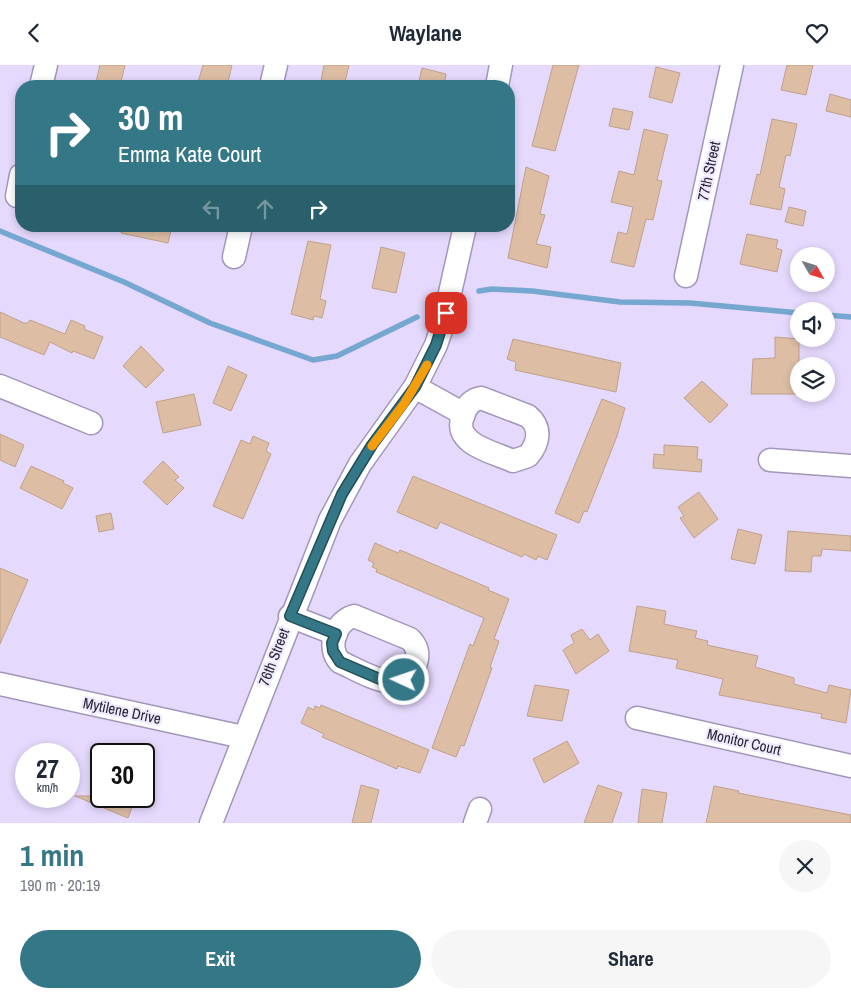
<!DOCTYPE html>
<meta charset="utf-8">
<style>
body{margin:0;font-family:"Archivo Narrow",sans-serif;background:#f6f6f7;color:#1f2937;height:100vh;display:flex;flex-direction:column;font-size:19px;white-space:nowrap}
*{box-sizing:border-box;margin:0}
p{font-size:16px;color:#747a83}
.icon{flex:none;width:28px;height:28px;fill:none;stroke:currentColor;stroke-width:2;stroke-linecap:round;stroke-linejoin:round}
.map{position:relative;height:758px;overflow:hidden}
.side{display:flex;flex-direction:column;background:#fff;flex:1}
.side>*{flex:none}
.hud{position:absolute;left:15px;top:15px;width:500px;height:152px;border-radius:20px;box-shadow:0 2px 8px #0003;background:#347888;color:#fff;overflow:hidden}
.needle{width:32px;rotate:129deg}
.tools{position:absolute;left:790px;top:182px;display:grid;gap:10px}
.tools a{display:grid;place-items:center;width:45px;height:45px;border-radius:50%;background:#fff;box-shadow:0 2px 8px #0003;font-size:25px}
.speed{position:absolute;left:15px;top:678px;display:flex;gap:10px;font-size:25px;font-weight:700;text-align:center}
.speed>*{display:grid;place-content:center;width:65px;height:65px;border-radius:50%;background:#fff;box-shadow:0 2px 8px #0003;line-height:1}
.speed small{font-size:12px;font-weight:400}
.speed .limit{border:2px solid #111;border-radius:8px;background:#fff;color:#111}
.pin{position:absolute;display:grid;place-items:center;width:42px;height:42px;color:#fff;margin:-21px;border-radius:10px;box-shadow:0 2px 8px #0006}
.me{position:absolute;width:55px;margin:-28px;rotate:273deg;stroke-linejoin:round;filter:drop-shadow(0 0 4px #0008)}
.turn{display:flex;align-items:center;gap:18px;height:105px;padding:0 20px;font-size:22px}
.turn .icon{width:65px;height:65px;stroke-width:2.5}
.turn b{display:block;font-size:35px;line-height:42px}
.lanes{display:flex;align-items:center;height:48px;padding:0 20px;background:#0003;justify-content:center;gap:25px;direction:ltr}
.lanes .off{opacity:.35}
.round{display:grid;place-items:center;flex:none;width:52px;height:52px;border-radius:26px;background:#f6f6f7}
.overview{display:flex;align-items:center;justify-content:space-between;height:85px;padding:0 20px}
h1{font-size:30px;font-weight:700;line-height:38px;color:#347888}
.button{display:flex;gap:10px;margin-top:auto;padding:10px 20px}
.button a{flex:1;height:58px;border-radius:30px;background:#347888;color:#fff;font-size:20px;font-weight:700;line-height:58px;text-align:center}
.button a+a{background:#f6f6f7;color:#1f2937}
header{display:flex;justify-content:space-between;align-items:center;height:65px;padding:0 20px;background:#fff;font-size:22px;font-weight:700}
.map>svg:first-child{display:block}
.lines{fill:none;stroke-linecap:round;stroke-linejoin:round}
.stream{stroke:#75a7d1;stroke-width:5.5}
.building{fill:#ddbea5;stroke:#bfa189}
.minor-casing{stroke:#a297b8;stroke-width:25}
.minor{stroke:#fff;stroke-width:22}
.route-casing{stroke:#224e58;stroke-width:12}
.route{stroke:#347888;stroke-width:9}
.slow{stroke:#f59e0b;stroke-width:9}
.labels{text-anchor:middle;stroke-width:4.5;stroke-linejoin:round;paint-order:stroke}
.street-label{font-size:15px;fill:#292532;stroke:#f0e9ff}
</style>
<header><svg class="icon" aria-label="back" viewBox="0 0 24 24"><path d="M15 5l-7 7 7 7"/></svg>Waylane<svg class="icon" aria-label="heart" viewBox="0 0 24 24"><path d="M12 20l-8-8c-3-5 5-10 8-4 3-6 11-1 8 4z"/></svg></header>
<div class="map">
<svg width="851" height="758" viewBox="0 0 851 758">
<rect width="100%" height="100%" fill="#e5d9fd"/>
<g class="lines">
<g class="stream">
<path d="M 0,166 L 124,217 L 210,258 L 313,295 L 337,291 L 417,252"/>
<path d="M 479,226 L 492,224 L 532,226 L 620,237 L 690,238 L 799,248"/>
<path d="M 826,250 L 851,252"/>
</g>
</g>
<g class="building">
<path d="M 100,0 L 125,0 L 120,21 L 95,21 Z"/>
<path d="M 203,0 L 232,0 L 227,21 L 197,21 Z"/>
<path d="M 324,0 L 349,0 L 344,21 L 320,21 Z"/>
<path d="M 553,0 L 579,0 L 555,86 L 532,81 Z"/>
<path d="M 787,0 L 813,0 L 806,30 L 781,25 Z"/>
<path d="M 656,2 L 680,8 L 672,38 L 649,32 Z"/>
<path d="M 422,3 L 446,9 L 444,21 L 418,21 Z"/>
<path d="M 830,29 L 851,35 L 851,52 L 826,46 Z"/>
<path d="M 613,43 L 633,47 L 629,65 L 609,61 Z"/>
<path d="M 772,54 L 797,59 L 790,91 L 786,90 L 779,122 L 785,124 L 781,145 L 750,139 L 757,109 L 760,110 Z"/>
<path d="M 644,64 L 668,70 L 657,115 L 662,116 L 653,155 L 646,154 L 634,202 L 611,197 L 618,167 L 627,169 L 633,142 L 611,137 L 619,106 L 634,110 Z"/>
<path d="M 526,102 L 549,111 L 540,149 L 545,150 L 536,179 L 551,182 L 547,203 L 508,193 Z"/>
<path d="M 789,142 L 806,146 L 803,161 L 785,157 Z"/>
<path d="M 122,161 L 172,161 L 168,178 L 121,168 Z"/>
<path d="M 747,169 L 778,175 L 776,183 L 782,185 L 777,207 L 740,199 Z"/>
<path d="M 308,176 L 331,180 L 320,234 L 326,236 L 322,253 L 314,251 L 313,255 L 291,249 Z"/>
<path d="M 381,182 L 405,188 L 396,228 L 372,223 Z"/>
<path d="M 0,247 L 24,258 L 28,258 L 30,255 L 65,269 L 71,255 L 85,261 L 84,264 L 103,272 L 94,294 L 73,286 L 72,288 L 50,277 L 44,290 L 0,272 Z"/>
<path d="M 775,272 L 799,274 L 799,329 L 751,329 L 753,294 L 775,293 Z"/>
<path d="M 513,274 L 621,298 L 616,327 L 515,305 L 516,297 L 507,294 Z"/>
<path d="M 141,281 L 164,305 L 146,323 L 123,301 Z"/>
<path d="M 228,301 L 247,310 L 231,346 L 213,338 Z"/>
<path d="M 702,316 L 728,340 L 710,358 L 684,333 Z"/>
<path d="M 194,329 L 201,360 L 163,368 L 156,337 Z"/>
<path d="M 602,334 L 625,343 L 617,371 L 587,447 L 584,446 L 579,458 L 555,448 Z"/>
<path d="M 0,369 L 24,380 L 15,402 L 0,395 Z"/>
<path d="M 253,371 L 269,378 L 266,386 L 271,389 L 243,454 L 213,441 L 241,375 L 250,379 Z"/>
<path d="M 664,380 L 698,382 L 697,394 L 702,395 L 701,407 L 653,403 L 654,389 L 664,390 Z"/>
<path d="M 163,396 L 179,412 L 175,415 L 184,423 L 167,440 L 143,417 Z"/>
<path d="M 31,401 L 64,416 L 63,418 L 73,423 L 62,444 L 20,423 Z"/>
<path d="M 413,411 L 557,470 L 547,495 L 538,491 L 536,495 L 524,489 L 522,492 L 440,457 L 437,464 L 397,447 Z"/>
<path d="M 699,427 L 718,454 L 694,473 L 680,453 L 684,451 L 678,442 Z"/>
<path d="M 111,448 L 114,464 L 99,467 L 96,451 Z"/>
<path d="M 738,464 L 762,470 L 755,499 L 731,494 Z"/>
<path d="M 788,466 L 851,471 L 851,486 L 822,484 L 821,491 L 812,491 L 811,507 L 785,506 Z"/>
<path d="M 375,478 L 398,488 L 400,485 L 489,523 L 488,525 L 509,534 L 494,574 L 499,576 L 490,602 L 492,603 L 464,681 L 461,680 L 456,692 L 432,683 L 470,579 L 473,581 L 484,553 L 376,507 L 377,504 L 372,502 L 374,498 L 368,495 Z"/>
<path d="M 0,503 L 28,515 L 0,579 Z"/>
<path d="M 637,541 L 666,546 L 664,559 L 697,566 L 695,573 L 708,576 L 707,580 L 758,591 L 755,602 L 794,613 L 794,619 L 827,628 L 829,620 L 851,625 L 846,658 L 821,653 L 822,649 L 719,630 L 723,614 L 676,603 L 678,595 L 629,586 Z"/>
<path d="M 582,564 L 590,575 L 598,569 L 609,586 L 576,609 L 563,585 L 574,578 L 571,570 Z"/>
<path d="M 535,620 L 569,625 L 562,656 L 527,651 Z"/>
<path d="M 321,640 L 429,685 L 420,708 L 398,701 L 397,704 L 322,672 L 324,669 L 301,658 L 308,642 L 314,645 L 315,641 L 320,643 Z"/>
<path d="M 567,676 L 579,698 L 544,718 L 533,694 Z"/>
<path d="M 361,720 L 379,725 L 371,758 L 352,758 Z"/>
<path d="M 598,720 L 622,728 L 612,758 L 584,758 Z"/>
<path d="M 714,721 L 739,726 L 738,728 L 851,750 L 851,758 L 706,758 Z"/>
<path d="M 642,724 L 667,728 L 662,758 L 638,758 Z"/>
<path d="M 75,731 L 136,731 L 128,753 Z"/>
</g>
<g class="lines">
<defs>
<g id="minor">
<path d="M 41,21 L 46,0"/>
<path d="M 271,21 L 276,0"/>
<path d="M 497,21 L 501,0"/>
<path d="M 17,131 L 21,110"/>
<path d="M 234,192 L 241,161"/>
<path d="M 686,211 L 732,0"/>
<path d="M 0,321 L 91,358"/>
<path d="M 415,322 L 464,349"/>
<path d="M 481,333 L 528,351 C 542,363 539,378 528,391 L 513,396 C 493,387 452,379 463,351 C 466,341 471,335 481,333 Z"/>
<path d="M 770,395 L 851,401"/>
<path d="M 290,551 L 336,569"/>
<path d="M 354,551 L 410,574 C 417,581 419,588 416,598 C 403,635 363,607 340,597 C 326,582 336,556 354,551 Z"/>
<path d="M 0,619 L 243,672"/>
<path d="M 637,653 L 851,701"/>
<path d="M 211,758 L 330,455 L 360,399 L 415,322 L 436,280 L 443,259 L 465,161"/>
<path d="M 475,758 L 480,744"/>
</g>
</defs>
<use href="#minor" class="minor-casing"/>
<use href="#minor" class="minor"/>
</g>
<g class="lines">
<defs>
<path id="route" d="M 404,615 L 389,618 L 340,597 L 333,586 L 332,578 L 336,569 L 290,551 L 342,429 L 372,380 L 415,322 L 436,280 L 446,248"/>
</defs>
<use href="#route" class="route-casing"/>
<use href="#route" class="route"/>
<path class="slow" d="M 372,381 L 404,339 L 427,300"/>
</g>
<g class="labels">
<g class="street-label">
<text transform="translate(709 106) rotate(-78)" y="5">77th Street</text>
<text transform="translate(274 592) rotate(-69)" y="5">76th Street</text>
<text transform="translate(122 646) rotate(12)" y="5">Mytilene Drive</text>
<text transform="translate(744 677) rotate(13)" y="5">Monitor Court</text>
</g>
</g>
</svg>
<div class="tools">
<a><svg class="needle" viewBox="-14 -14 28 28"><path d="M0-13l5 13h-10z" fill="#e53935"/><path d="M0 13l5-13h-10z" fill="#747a83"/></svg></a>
<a><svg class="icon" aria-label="sound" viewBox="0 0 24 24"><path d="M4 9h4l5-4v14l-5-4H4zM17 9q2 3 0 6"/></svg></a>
<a><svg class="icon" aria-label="layers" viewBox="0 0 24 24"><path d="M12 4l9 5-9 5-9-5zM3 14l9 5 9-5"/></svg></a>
</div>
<div class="speed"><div>27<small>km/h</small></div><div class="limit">30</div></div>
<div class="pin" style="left:446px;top:248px;background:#d93025"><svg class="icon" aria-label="arrive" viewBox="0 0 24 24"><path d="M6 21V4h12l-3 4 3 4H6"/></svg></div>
<svg class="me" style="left:404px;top:615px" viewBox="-20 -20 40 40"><circle r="17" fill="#347888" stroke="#fff" stroke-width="3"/><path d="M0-11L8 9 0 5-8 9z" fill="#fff"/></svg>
<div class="hud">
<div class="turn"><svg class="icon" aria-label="right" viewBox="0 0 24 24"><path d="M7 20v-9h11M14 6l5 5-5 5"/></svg><div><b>30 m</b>Emma Kate Court</div></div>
<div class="lanes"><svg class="icon off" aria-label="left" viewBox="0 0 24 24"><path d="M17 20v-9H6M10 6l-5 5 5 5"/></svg><svg class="icon off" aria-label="ahead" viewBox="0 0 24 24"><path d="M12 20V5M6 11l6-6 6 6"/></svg><svg class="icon" aria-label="right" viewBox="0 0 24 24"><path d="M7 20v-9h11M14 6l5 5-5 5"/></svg></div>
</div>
</div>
<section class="side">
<div class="overview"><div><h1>1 min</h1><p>190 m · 20:19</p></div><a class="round"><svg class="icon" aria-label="close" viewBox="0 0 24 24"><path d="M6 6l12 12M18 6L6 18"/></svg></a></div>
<div class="button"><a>Exit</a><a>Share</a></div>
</section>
